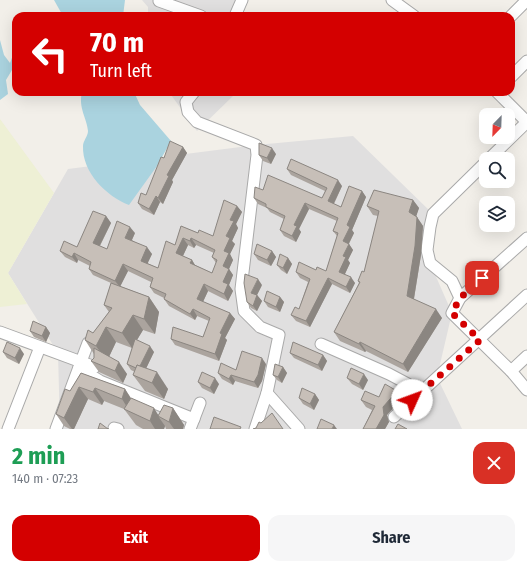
<!DOCTYPE html>
<meta charset="utf-8">
<style>
body{margin:0;font-family:"Fira Sans Condensed",sans-serif;background:#f6f6f7;color:#1f2937;height:100vh;display:flex;flex-direction:column;font-size:15px;white-space:nowrap}
*{box-sizing:border-box;margin:0}
p{font-size:13px;color:#747a83}
.icon{flex:none;width:22px;height:22px;fill:none;stroke:currentColor;stroke-width:2;stroke-linecap:round;stroke-linejoin:round}
.map{position:relative;height:429px;overflow:hidden}
.details{display:flex;flex-direction:column;background:#fff;flex:1}
.details>*{flex:none}
.top-card{position:absolute;left:12px;top:12px;width:503px;height:84px;border-radius:12px;box-shadow:0 4px 16px #0002;background:#d40000;color:#fff;overflow:hidden}
.needle{width:26px;rotate:203deg}
.tools{position:absolute;left:479px;top:108px;display:grid;gap:8px}
.tools a{display:grid;place-items:center;width:36px;height:36px;border-radius:8px;background:#fff;box-shadow:0 4px 16px #0002;font-size:20px}
.pin{position:absolute;display:grid;place-items:center;width:34px;height:34px;color:#fff;margin:-17px;border-radius:8px;box-shadow:0 2px 6px #0006}
.me{position:absolute;width:44px;margin:-22px;rotate:47deg;stroke-linejoin:round;filter:drop-shadow(0 0 3px #0008)}
.turn{display:flex;align-items:center;gap:14px;height:84px;padding:0 12px;font-size:18px}
.turn .icon{width:52px;height:52px;stroke-width:2.5}
.turn b{display:block;font-size:28px;line-height:34px}
.round{display:grid;place-items:center;flex:none;width:42px;height:42px;border-radius:12px;background:#f6f6f7}
.headline{display:flex;align-items:center;justify-content:space-between;height:68px;padding:0 12px}
h1{font-size:24px;font-weight:700;line-height:30px;color:#1e9e55}
.primary-button{display:flex;gap:8px;margin-top:auto;padding:8px 12px}
.primary-button a{flex:1;height:46px;border-radius:12px;background:#d40000;color:#fff;font-size:16px;font-weight:700;line-height:46px;text-align:center}
.primary-button a+a{background:#f6f6f7;color:#1f2937}
.map>svg:first-child{display:block}
.residential{fill:#e0dfdf}
.farmland{fill:#eef0d5}
.water{fill:#aad3df}
.lines{fill:none;stroke-linecap:round;stroke-linejoin:round}
.minor-casing{stroke:#a9a9a9;stroke-width:13}
.minor{stroke:#fff;stroke-width:11}
.wall{fill:#aba49e;fill-rule:evenodd}
.shaded-wall{fill:#8b8681}
.building{fill:#c7bfb8;stroke:#8b8681;fill-rule:evenodd}
.route{stroke:#d40000;stroke-width:7;stroke-dasharray:0 12.6}
</style>
<div class="map">
<svg width="527" height="429" viewBox="0 0 527 429">
<rect width="100%" height="100%" fill="#f2efe9"/>
<g class="residential">
<path d="M 142,0 L 248,0 L 242,16 L 148,16 L 148,7 Z"/>
<path d="M 169,92 L 230,92 L 234,95 L 197,131 Z"/>
<path d="M 353,136 L 433,214 L 430,263 L 452,313 L 437,377 L 462,429 L 60,429 L 58,353 L 8,273 L 68,169 L 256,145 Z"/>
</g>
<path class="farmland" d="M 0,119 L 54,193 L 8,273 L 27,304 L 0,307 Z"/>
<g class="water">
<path d="M 54,0 L 125,0 L 123,16 L 63,16 Z"/>
<path d="M 0,40 L 4,55 L 10,63 L 13,55 L 16,56 L 16,77 L 12,70 L 6,80 L 8,94 L 0,100 Z"/>
<path d="M 82,92 L 134,92 L 140,105 L 171,141 L 157,166 L 129,205 C 106,196 82,172 83,146 C 83,141 88,136 88,131 C 87,118 78,108 82,92 Z"/>
</g>
<g class="lines">
<defs>
<g id="minor">
<path d="M 392,0 L 414,16"/>
<path d="M 159,1 L 201,16"/>
<path d="M 235,16 L 242,0"/>
<path d="M 511,16 L 527,0"/>
<path d="M 511,77 L 527,61"/>
<path d="M 194,92 L 186,102 L 188,112 L 197,122 L 256,145 L 257,155 L 241,289 L 244,311 L 260,327 L 279,335 L 267,393 L 299,429"/>
<path d="M 497,92 L 527,122"/>
<path d="M 489,159 L 527,122"/>
<path d="M 527,238 L 460,298 L 452,313 L 511,371 L 527,390"/>
<path d="M 460,298 L 452,281 L 430,263 L 427,250 L 430,227 L 433,214 L 486,162"/>
<path d="M 0,332 L 95,367"/>
<path d="M 321,344 L 389,374 L 421,391"/>
<path d="M 79,368 L 100,381 L 194,419"/>
<path d="M 511,371 L 527,356"/>
<path d="M 394,417 L 527,295"/>
<path d="M 114,428 L 118,429"/>
<path d="M 8,429 L 40,347"/>
<path d="M 56,429 L 88,343"/>
<path d="M 190,429 L 200,403"/>
<path d="M 255,429 L 267,393"/>
</g>
</defs>
<use href="#minor" class="minor-casing"/>
<use href="#minor" class="minor"/>
</g>
<g class="wall">
<path d="M 183,147 L 187,153 L 172,180 L 173,182 L 163,204 L 160,202 L 154,215 L 142,209 L 138,203 L 146,195 L 164,158 Z"/>
<path d="M 276,154 L 271,164 L 263,161 L 259,155 Z"/>
<path d="M 287,169 L 342,186 L 334,204 L 341,207 L 362,191 L 366,197 L 352,230 L 354,233 L 349,244 L 353,250 L 348,260 L 350,263 L 345,274 L 355,283 L 350,293 L 332,284 L 310,327 L 296,321 L 291,315 L 299,309 L 308,282 L 300,278 L 296,272 L 316,270 L 326,271 L 337,236 L 333,231 L 337,221 L 309,209 L 299,229 L 301,232 L 296,242 L 284,236 L 280,230 L 284,219 L 270,212 L 267,208 L 258,204 L 254,198 L 263,190 L 322,198 L 325,191 L 291,175 Z"/>
<path d="M 413,200 L 419,208 L 416,216 L 423,226 L 421,255 L 414,299 L 442,318 L 408,372 L 366,351 L 365,352 L 340,341 L 334,332 L 359,283 L 358,281 L 364,272 L 378,216 L 373,215 L 367,206 Z"/>
<path d="M 237,206 L 242,212 L 236,224 L 238,228 L 232,241 L 235,244 L 230,254 L 233,260 L 229,269 L 233,275 L 229,285 L 233,291 L 228,301 L 208,291 L 203,302 L 230,313 L 235,319 L 225,338 L 227,340 L 219,361 L 175,345 L 171,339 L 203,337 L 209,321 L 197,316 L 195,320 L 169,306 L 164,299 L 164,298 L 154,293 L 150,287 L 151,282 L 128,271 L 120,286 L 149,297 L 159,312 L 155,334 L 143,330 L 137,340 L 154,352 L 146,368 L 168,389 L 164,399 L 145,391 L 133,375 L 135,372 L 131,370 L 127,364 L 132,348 L 116,342 L 109,357 L 127,374 L 123,383 L 99,372 L 91,361 L 94,358 L 94,354 L 85,340 L 93,333 L 109,312 L 104,305 L 111,283 L 93,275 L 89,269 L 90,266 L 78,260 L 77,263 L 65,257 L 60,251 L 77,247 L 106,216 L 111,223 L 100,246 L 107,249 L 135,233 L 132,240 L 152,254 L 147,263 L 158,268 L 175,245 L 181,226 L 198,233 L 213,236 ZM 188,245 L 194,248 L 196,245 L 214,253 L 212,257 L 216,263 L 212,273 L 195,265 L 192,260 L 183,256 Z"/>
<path d="M 272,251 L 276,257 L 271,266 L 258,260 L 254,254 Z"/>
<path d="M 288,258 L 292,264 L 287,274 L 281,270 L 277,265 Z"/>
<path d="M 262,285 L 257,295 L 262,301 L 257,311 L 251,308 L 247,302 Z"/>
<path d="M 280,297 L 284,302 L 280,312 L 268,307 L 264,301 Z"/>
<path d="M 46,327 L 50,333 L 46,342 L 34,337 L 30,331 Z"/>
<path d="M 3,352 L 24,354 L 19,364 L 7,358 Z"/>
<path d="M 290,353 L 323,355 L 327,361 L 322,371 L 294,358 Z"/>
<path d="M 266,364 L 262,381 L 258,388 L 235,381 L 233,385 L 222,379 L 218,373 Z"/>
<path d="M 283,367 L 287,373 L 282,383 L 277,380 L 273,375 Z"/>
<path d="M 81,373 L 125,389 L 131,398 L 158,415 L 173,408 L 184,425 L 183,429 L 166,429 L 165,426 L 164,429 L 143,429 L 136,425 L 124,409 L 104,401 L 102,405 L 88,399 L 74,429 L 70,429 L 64,426 L 56,414 Z"/>
<path d="M 347,378 L 368,380 L 363,390 L 352,384 Z"/>
<path d="M 198,382 L 219,384 L 214,394 L 202,388 Z"/>
<path d="M 397,391 L 402,398 L 387,415 L 389,422 L 385,429 L 363,429 L 372,410 L 366,407 L 361,400 L 379,397 Z"/>
<path d="M 315,394 L 319,400 L 314,410 L 303,404 L 299,398 Z"/>
</g>
<g class="shaded-wall">
<path d="M 183,147 L 187,153 L 172,180 L 173,182 L 163,204 L 158,198 L 167,175 Z"/>
<path d="M 272,148 L 276,154 L 271,164 L 267,158 Z"/>
<path d="M 338,180 L 342,186 L 332,207 L 328,201 Z"/>
<path d="M 362,191 L 366,197 L 352,230 L 354,233 L 347,247 L 343,241 L 347,225 Z"/>
<path d="M 156,196 L 160,202 L 154,215 L 149,209 Z"/>
<path d="M 413,200 L 419,208 L 415,220 L 409,212 Z"/>
<path d="M 305,203 L 309,209 L 299,229 L 301,232 L 296,242 L 292,236 L 294,225 Z"/>
<path d="M 237,206 L 242,212 L 236,224 L 238,228 L 232,241 L 235,244 L 230,254 L 233,260 L 229,269 L 233,275 L 229,285 L 233,291 L 228,301 L 224,294 L 223,282 L 223,266 L 224,251 L 230,220 Z"/>
<path d="M 106,216 L 111,223 L 98,249 L 93,243 Z"/>
<path d="M 417,217 L 423,226 L 421,255 L 413,304 L 407,296 Z"/>
<path d="M 130,227 L 135,233 L 130,244 L 125,238 Z"/>
<path d="M 183,238 L 188,245 L 181,260 L 176,253 Z"/>
<path d="M 191,238 L 196,245 L 194,248 L 190,241 Z"/>
<path d="M 349,244 L 353,250 L 348,260 L 350,263 L 343,278 L 339,272 L 343,256 Z"/>
<path d="M 147,247 L 152,254 L 146,267 L 141,261 Z"/>
<path d="M 272,251 L 276,257 L 271,266 L 267,260 Z"/>
<path d="M 74,253 L 78,260 L 77,263 L 72,257 Z"/>
<path d="M 288,258 L 292,264 L 287,274 L 283,268 Z"/>
<path d="M 192,260 L 196,267 L 190,263 Z"/>
<path d="M 123,264 L 128,271 L 120,287 L 115,281 Z"/>
<path d="M 351,277 L 355,283 L 350,293 L 346,287 Z"/>
<path d="M 328,278 L 332,284 L 310,327 L 306,321 Z"/>
<path d="M 258,279 L 262,285 L 255,299 L 251,293 Z"/>
<path d="M 204,284 L 208,291 L 201,306 L 197,299 Z"/>
<path d="M 257,295 L 262,301 L 257,311 L 253,306 Z"/>
<path d="M 149,297 L 159,312 L 155,334 L 144,319 Z"/>
<path d="M 280,297 L 284,302 L 280,312 L 276,307 Z"/>
<path d="M 193,309 L 197,316 L 195,320 L 190,314 Z"/>
<path d="M 436,309 L 442,318 L 408,372 L 403,364 Z"/>
<path d="M 230,313 L 235,319 L 225,338 L 227,340 L 219,361 L 215,354 L 220,333 Z"/>
<path d="M 133,315 L 143,330 L 132,348 L 122,333 Z"/>
<path d="M 46,327 L 50,333 L 46,342 L 42,336 Z"/>
<path d="M 106,327 L 116,342 L 107,361 L 96,346 Z"/>
<path d="M 360,342 L 366,351 L 365,352 L 359,344 Z"/>
<path d="M 150,346 L 154,352 L 143,375 L 138,370 Z"/>
<path d="M 20,348 L 24,354 L 19,364 L 15,358 Z"/>
<path d="M 323,355 L 327,361 L 322,371 L 318,365 Z"/>
<path d="M 262,358 L 266,364 L 262,381 L 258,388 L 254,382 Z"/>
<path d="M 119,362 L 127,374 L 123,383 L 115,371 Z"/>
<path d="M 283,367 L 287,373 L 282,383 L 278,377 Z"/>
<path d="M 157,372 L 168,389 L 164,399 L 152,383 Z"/>
<path d="M 364,374 L 368,380 L 363,390 L 359,384 Z"/>
<path d="M 231,375 L 235,381 L 233,385 L 229,379 Z"/>
<path d="M 215,378 L 219,384 L 214,394 L 210,388 Z"/>
<path d="M 79,387 L 88,399 L 74,429 L 72,429 L 64,418 Z"/>
<path d="M 95,388 L 104,401 L 102,405 L 93,392 Z"/>
<path d="M 125,389 L 133,402 L 130,412 L 122,399 Z"/>
<path d="M 397,391 L 402,398 L 387,415 L 389,422 L 385,429 L 376,429 L 383,407 Z"/>
<path d="M 315,394 L 319,400 L 314,410 L 310,404 Z"/>
<path d="M 154,408 L 160,418 L 158,416 L 165,426 L 164,429 L 155,429 L 150,421 Z"/>
<path d="M 173,408 L 184,425 L 183,429 L 174,429 L 169,422 Z"/>
<path d="M 334,425 L 337,429 L 332,429 Z"/>
</g>
<g class="building">
<path d="M 170,141 L 183,147 L 167,175 L 169,176 L 158,198 L 156,196 L 149,209 L 138,203 L 141,193 L 146,195 L 161,157 L 164,158 Z"/>
<path d="M 259,143 L 272,148 L 267,158 L 259,155 Z"/>
<path d="M 291,159 L 338,180 L 328,201 L 341,207 L 349,186 L 362,191 L 347,225 L 350,227 L 343,241 L 349,244 L 343,256 L 346,257 L 339,272 L 351,277 L 346,287 L 328,278 L 306,321 L 291,315 L 295,307 L 299,309 L 310,279 L 296,272 L 299,262 L 316,270 L 317,267 L 326,271 L 338,233 L 333,231 L 338,218 L 305,203 L 294,225 L 297,226 L 292,236 L 280,230 L 285,216 L 266,207 L 266,204 L 254,198 L 255,187 L 263,190 L 268,175 L 322,198 L 327,188 L 287,169 Z"/>
<path d="M 374,190 L 413,200 L 409,212 L 417,217 L 415,246 L 407,296 L 436,309 L 403,364 L 360,342 L 359,344 L 334,332 L 360,282 L 358,281 L 362,271 L 364,272 L 379,211 L 367,206 Z"/>
<path d="M 224,200 L 237,206 L 230,220 L 234,221 L 226,236 L 230,238 L 224,251 L 229,253 L 223,266 L 229,269 L 223,282 L 228,284 L 224,294 L 204,284 L 197,299 L 230,313 L 220,333 L 222,334 L 215,354 L 171,339 L 173,327 L 203,337 L 210,318 L 193,309 L 190,314 L 164,299 L 166,294 L 150,287 L 153,278 L 123,264 L 115,281 L 89,269 L 91,262 L 74,253 L 72,257 L 60,251 L 64,241 L 77,247 L 93,211 L 106,216 L 93,243 L 107,249 L 117,221 L 130,227 L 125,238 L 147,247 L 141,261 L 158,268 L 166,241 L 175,245 L 181,226 L 198,233 L 199,230 L 213,236 ZM 183,238 L 190,241 L 191,238 L 215,250 L 212,257 L 217,260 L 212,273 L 190,263 L 192,260 L 176,253 Z"/>
<path d="M 257,244 L 272,251 L 267,260 L 254,254 Z"/>
<path d="M 280,254 L 288,258 L 283,268 L 277,265 Z"/>
<path d="M 245,274 L 258,279 L 251,293 L 257,295 L 253,306 L 247,302 L 244,283 Z"/>
<path d="M 111,283 L 149,297 L 144,319 L 133,315 L 122,333 L 106,327 L 96,346 L 85,340 L 88,330 L 93,333 L 112,308 L 104,305 Z"/>
<path d="M 267,291 L 280,297 L 276,307 L 264,301 Z"/>
<path d="M 33,321 L 46,327 L 42,336 L 30,331 Z"/>
<path d="M 135,339 L 150,346 L 140,366 L 137,365 L 136,368 L 127,364 Z"/>
<path d="M 7,342 L 20,348 L 15,358 L 3,352 Z"/>
<path d="M 293,342 L 323,355 L 318,365 L 290,353 Z"/>
<path d="M 94,348 L 119,362 L 115,371 L 91,361 L 94,358 Z"/>
<path d="M 242,351 L 262,358 L 258,375 L 254,382 L 231,375 L 229,379 L 218,373 L 221,363 L 236,370 Z"/>
<path d="M 275,364 L 283,367 L 278,377 L 273,375 Z"/>
<path d="M 137,365 L 157,372 L 152,383 L 133,375 Z"/>
<path d="M 351,368 L 364,374 L 359,384 L 347,378 Z"/>
<path d="M 202,372 L 215,378 L 210,388 L 198,382 Z"/>
<path d="M 81,373 L 125,389 L 122,399 L 95,388 L 93,392 L 79,387 L 64,418 L 56,414 L 65,389 L 70,391 Z"/>
<path d="M 385,384 L 397,391 L 383,407 L 384,415 L 376,429 L 363,429 L 375,406 L 361,400 L 365,391 L 379,397 Z"/>
<path d="M 302,388 L 315,394 L 310,404 L 299,398 Z"/>
<path d="M 131,398 L 154,408 L 150,421 L 124,409 Z"/>
<path d="M 164,405 L 173,408 L 169,422 L 158,416 Z"/>
<path d="M 272,413 L 283,429 L 253,429 L 256,428 L 259,422 L 261,423 Z"/>
<path d="M 214,417 L 241,427 L 240,429 L 210,429 Z"/>
<path d="M 321,419 L 334,425 L 332,429 L 317,429 Z"/>
<path d="M 100,423 L 108,429 L 109,429 L 98,429 Z"/>
<path d="M 398,424 L 407,429 L 395,429 Z"/>
</g>
<g class="lines">
<path class="route" d="M 412,400 L 480,340 L 452,313 L 460,298 L 482,278"/>
</g>
</svg>
<div class="tools">
<a><svg class="needle" viewBox="-14 -14 28 28"><path d="M0-13l5 13h-10z" fill="#e53935"/><path d="M0 13l5-13h-10z" fill="#747a83"/></svg></a>
<a><svg class="icon" aria-label="search" viewBox="0 0 24 24"><circle cx="10" cy="10" r="6"/><path d="M15 15l6 6"/></svg></a>
<a><svg class="icon" aria-label="layers" viewBox="0 0 24 24"><path d="M12 4l9 5-9 5-9-5zM3 14l9 5 9-5"/></svg></a>
</div>
<div class="pin" style="left:482px;top:278px;background:#d93025"><svg class="icon" aria-label="arrive" viewBox="0 0 24 24"><path d="M6 21V4h12l-3 4 3 4H6"/></svg></div>
<svg class="me" style="left:412px;top:400px" viewBox="-20 -20 40 40"><circle r="19" fill="#fff"/><path d="M0-13L10 11 0 6-10 11z" fill="#d40000"/></svg>
<div class="top-card">
<div class="turn"><svg class="icon" aria-label="left" viewBox="0 0 24 24"><path d="M17 20v-9H6M10 6l-5 5 5 5"/></svg><div><b>70 m</b>Turn left</div></div>
</div>
</div>
<section class="details">
<div class="headline"><div><h1>2 min</h1><p>140 m · 07:23</p></div><a class="round" style="background:#d93025;color:#fff"><svg class="icon" aria-label="close" viewBox="0 0 24 24"><path d="M6 6l12 12M18 6L6 18"/></svg></a></div>
<div class="primary-button"><a>Exit</a><a>Share</a></div>
</section>
